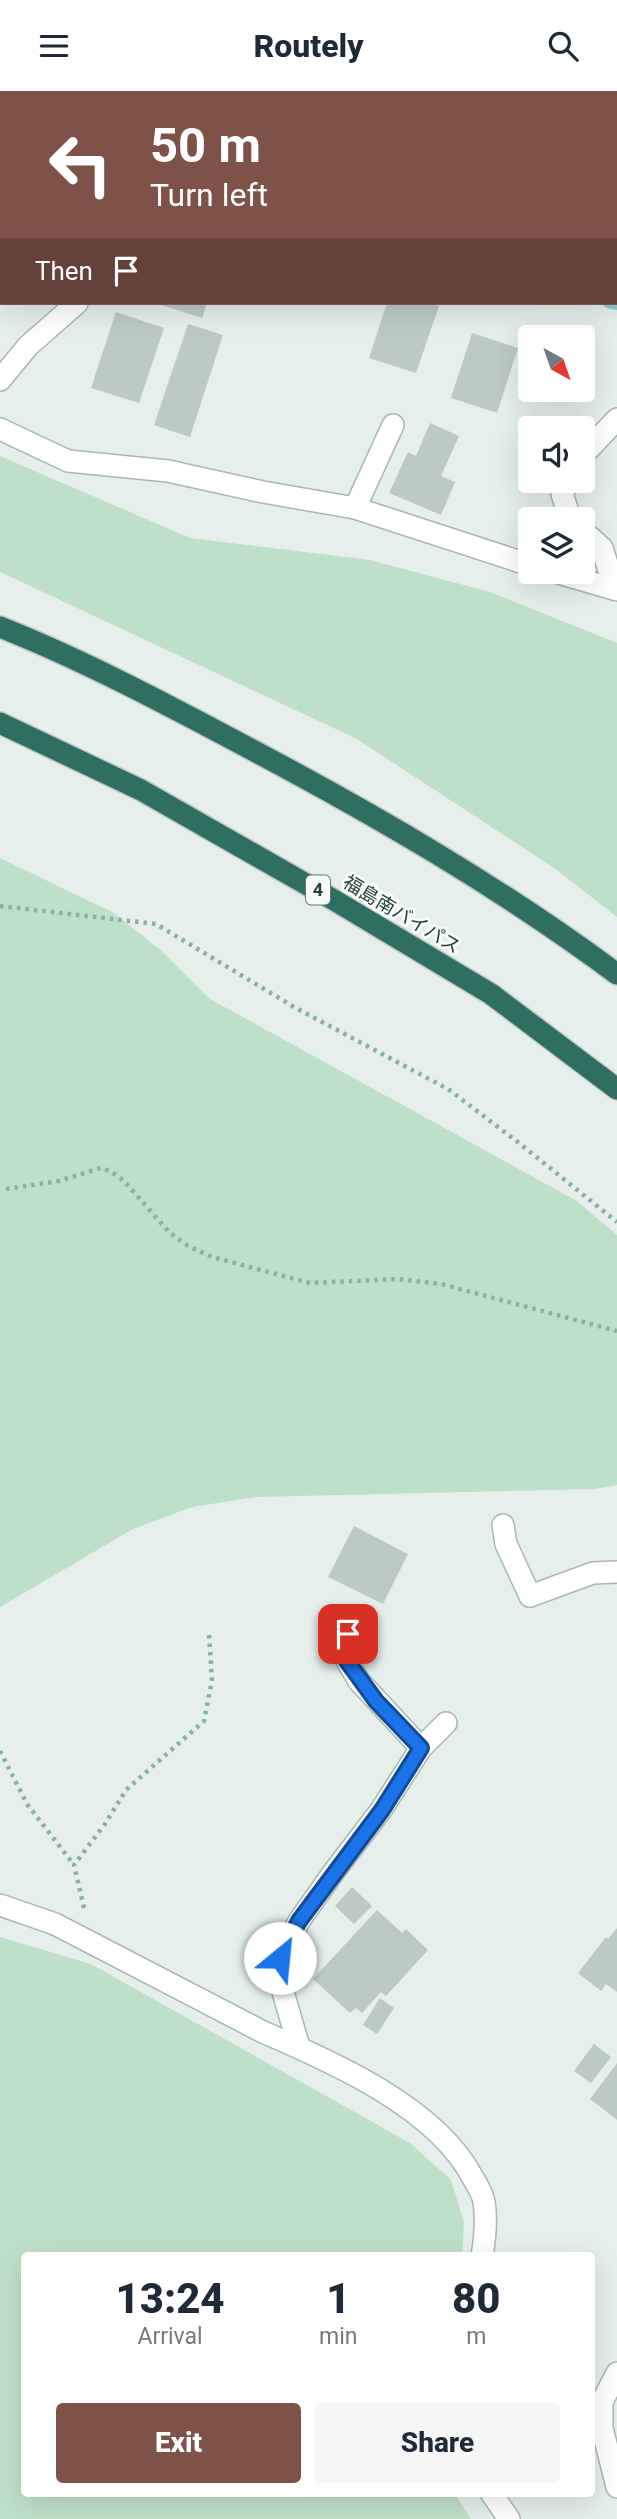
<!DOCTYPE html>
<meta charset="utf-8">
<style>
body{margin:0;font-family:Roboto,"Noto Sans JP",sans-serif;background:#f6f6f7;color:#1f2937;height:100vh;display:flex;flex-direction:column;font-size:26px;white-space:nowrap}
*{box-sizing:border-box;margin:0}
p{font-size:23px;color:#747a83}
.icon{flex:none;width:38px;height:38px;fill:none;stroke:currentColor;stroke-width:2;stroke-linecap:round;stroke-linejoin:round}
.map{position:relative;flex:1;overflow:hidden}
.details{position:absolute;left:21px;top:2161px;width:574px;height:245px;display:flex;flex-direction:column;background:#fff;border-radius:7px;box-shadow:0 7px 28px #0002}
.details>*{flex:none}
.banner{position:absolute;left:0px;top:0px;width:618px;height:214px;box-shadow:0 7px 28px #0002;background:#7f5249;color:#fff;overflow:hidden}
.needle{width:46px;rotate:140deg}
.tools{position:absolute;left:518px;top:234px;display:grid;gap:14px}
.tools a{display:grid;place-items:center;width:77px;height:77px;border-radius:7px;background:#fff;box-shadow:0 7px 28px #0002;font-size:35px}
.pin{position:absolute;display:grid;place-items:center;width:60px;height:60px;color:#fff;margin:-30px;border-radius:14px;box-shadow:0 4px 10px #0006}
.me{position:absolute;width:77px;margin:-38px;rotate:28deg;stroke-linejoin:round;filter:drop-shadow(0 0 5px #0008)}
.turn{display:flex;align-items:center;gap:24px;height:147px;padding:0 35px;font-size:32px}
.turn .icon{width:91px;height:91px;stroke-width:2.5}
.turn b{display:block;font-size:49px;line-height:60px}
.then{display:flex;align-items:center;height:66px;padding:0 35px;background:#0003;gap:14px;font-size:26px}
.eta{display:flex;justify-content:space-evenly;align-items:center;height:119px;text-align:center}
.eta b{font-size:42px;font-weight:800;line-height:49px}
.cta{display:flex;gap:14px;margin-top:auto;padding:14px 35px}
.cta a{flex:1;height:80px;border-radius:7px;background:#7f5249;color:#fff;font-size:28px;font-weight:800;line-height:80px;text-align:center}
.cta a+a{background:#f6f6f7;color:#1f2937}
header{display:flex;justify-content:space-between;align-items:center;height:91px;padding:0 35px;background:#fff;font-size:32px;font-weight:800}
.map>svg:first-child{display:block}
.green{fill:#bfe0c8}
.lines{fill:none;stroke-linecap:round;stroke-linejoin:round}
.stream{stroke:#8ec9d4;stroke-width:10}
.building{fill:#bbcac4}
.lane-casing{stroke:#a8b8b2;stroke-width:24}
.street-casing{stroke:#a8b8b2;stroke-width:24}
.highway-casing{stroke:#c2cac8;stroke-width:24}
.path{stroke:#86b3a5;stroke-width:4.5;stroke-dasharray:3.5 5;stroke-linecap:butt}
.lane{stroke:#fff;stroke-width:21}
.street{stroke:#fff;stroke-width:21}
.highway{stroke:#2f6f62;stroke-width:21}
.route-casing{stroke:#114b97;stroke-width:18}
.route{stroke:#1a73e8;stroke-width:12}
.labels{text-anchor:middle;stroke-width:6;stroke-linejoin:round;paint-order:stroke}
.shield{fill:#f7fbf9;stroke:#637a73;stroke-width:2}
.shield-label{font-size:18px;font-weight:bold;fill:#24423a}
.street-label{font-size:19px;fill:#24423a;stroke:#f7fbf9}
</style>
<header><svg class="icon" aria-label="menu" viewBox="0 0 24 24"><path d="M4 6h16M4 12h16M4 18h16"/></svg>Routely<svg class="icon" aria-label="search" viewBox="0 0 24 24"><circle cx="10" cy="10" r="6"/><path d="M15 15l6 6"/></svg></header>
<div class="map">
<svg width="617" height="2428" viewBox="0 0 617 2428">
<rect width="100%" height="100%" fill="#e6efeb"/>
<g class="green">
<path d="M 0,365 L 190,447 L 370,469 L 490,501 L 617,552 L 617,826 L 554,777 L 357,648 L 0,481 Z"/>
<path d="M 0,767 L 114,822 L 164,862 L 210,908 L 577,1110 L 617,1144 L 617,1394 L 595,1398 L 256,1406 L 192,1416 L 133,1438 L 0,1516 Z"/>
<path d="M 0,1846 L 91,1873 L 410,2052 L 451,2089 L 464,2131 L 462,2165 L 24,2165 L 24,2403 L 455,2403 L 471,2428 L 0,2428 Z"/>
</g>
<g class="lines">
<g class="stream">
<path d="M 582,0 L 588,2"/>
<path d="M 616,11 L 617,11"/>
<path d="M 0,16 L 2,18"/>
<path d="M 608,212 L 617,214"/>
</g>
</g>
<g class="building">
<path d="M 155,212 L 207,212 L 202,227 Z"/>
<path d="M 387,212 L 429,212 L 439,215 L 416,282 L 369,267 Z"/>
<path d="M 116,221 L 164,237 L 139,312 L 91,297 Z"/>
<path d="M 188,233 L 223,244 L 190,346 L 154,334 Z"/>
<path d="M 472,242 L 518,257 L 497,322 L 451,307 Z"/>
<path d="M 430,332 L 459,345 L 441,385 L 455,391 L 441,424 L 389,402 L 408,361 L 416,365 Z"/>
<path d="M 354,1435 L 408,1463 L 383,1513 L 328,1486 Z"/>
<path d="M 352,1796 L 372,1815 L 354,1833 L 335,1815 Z"/>
<path d="M 377,1819 L 402,1842 L 406,1838 L 428,1859 L 386,1905 L 381,1901 L 362,1922 L 356,1917 L 350,1922 L 313,1888 Z"/>
<path d="M 617,1837 L 617,1901 L 606,1893 L 601,1900 L 578,1882 L 606,1846 L 608,1848 Z"/>
<path d="M 380,1907 L 394,1917 L 377,1943 L 363,1934 Z"/>
<path d="M 594,1953 L 611,1966 L 591,1992 L 574,1980 Z"/>
<path d="M 617,1972 L 617,2029 L 590,2008 Z"/>
</g>
<g class="lines">
<defs>
<g id="lane">
<path d="M 355,417 L 393,334"/>
<path d="M 503,1434 L 506,1453 L 530,1505"/>
<path d="M 348,1543 L 347,1570 L 359,1590 L 421,1657"/>
</g>
<g id="street">
<path d="M 207,2 L 208,0"/>
<path d="M 0,289 L 28,255 L 77,212"/>
<path d="M 0,338 L 68,370 L 168,380 L 263,401 L 355,417 L 530,474"/>
<path d="M 583,364 L 617,328"/>
<path d="M 569,390 L 562,403 L 571,429"/>
<path d="M 583,440 L 602,457 L 615,498"/>
<path d="M 555,481 L 617,499"/>
<path d="M 530,1505 L 593,1482 L 617,1481"/>
<path d="M 0,1814 L 55,1833 L 263,1941 C 333,1971 437,2017 473,2087 C 477,2094 483,2103 484,2111 C 487,2129 485,2147 482,2165"/>
<path d="M 299,1956 L 281,1894 L 280,1867 L 299,1830 L 333,1782 L 381,1719 L 421,1657 L 446,1632"/>
<path d="M 617,2282 L 602,2311 L 602,2337 L 617,2396"/>
<path d="M 492,2403 L 509,2428"/>
</g>
<g id="highway">
<path d="M 0,536 C 83,569 164,612 243,654 C 372,722 500,796 617,883"/>
<path d="M 0,632 L 141,699 L 334,809 L 491,903 L 617,998"/>
</g>
</defs>
<use href="#lane" class="lane-casing"/>
<use href="#street" class="street-casing"/>
<use href="#highway" class="highway-casing"/>
<g class="path">
<path d="M 0,815 L 156,833 L 294,916 L 448,998 L 519,1052 L 617,1131"/>
<path d="M 6,1098 L 59,1090 L 101,1077 L 110,1080 L 123,1089 L 169,1141 L 188,1155 L 212,1166 L 310,1192 L 398,1188 L 441,1193 L 617,1240"/>
<path d="M 0,1660 L 27,1713 L 74,1774"/>
<path d="M 84,1817 L 74,1774 L 105,1733 L 126,1699 L 204,1630 L 212,1589 L 209,1543"/>
</g>
<use href="#lane" class="lane"/>
<use href="#street" class="street"/>
<use href="#highway" class="highway"/>
</g>
<g class="lines">
<defs>
<path id="route" d="M 280,1867 L 299,1830 L 382,1719 L 421,1657 L 376,1610 L 347,1570 L 348,1543"/>
</defs>
<use href="#route" class="route-casing"/>
<use href="#route" class="route"/>
</g>
<g class="labels">
<rect class="shield" x="306" y="784.5" width="24" height="29" rx="5"/>
<g class="shield-label">
<text x="318" y="805">4</text>
</g>
<g class="street-label">
<text transform="translate(402 823) rotate(31)" y="7">福島南バイパス</text>
</g>
</g>
</svg>
<div class="tools">
<a><svg class="needle" viewBox="-14 -14 28 28"><path d="M0-13l5 13h-10z" fill="#e53935"/><path d="M0 13l5-13h-10z" fill="#747a83"/></svg></a>
<a><svg class="icon" aria-label="sound" viewBox="0 0 24 24"><path d="M4 9h4l5-4v14l-5-4H4zM17 9q2 3 0 6"/></svg></a>
<a><svg class="icon" aria-label="layers" viewBox="0 0 24 24"><path d="M12 4l9 5-9 5-9-5zM3 14l9 5 9-5"/></svg></a>
</div>
<div class="pin" style="left:348px;top:1543px;background:#d93025"><svg class="icon" aria-label="arrive" viewBox="0 0 24 24"><path d="M6 21V4h12l-3 4 3 4H6"/></svg></div>
<svg class="me" style="left:280px;top:1867px" viewBox="-20 -20 40 40"><circle r="19" fill="#fff"/><path d="M0-13L10 11 0 6-10 11z" fill="#1a73e8"/></svg>
<div class="banner">
<div class="turn"><svg class="icon" aria-label="left" viewBox="0 0 24 24"><path d="M17 20v-9H6M10 6l-5 5 5 5"/></svg><div><b>50 m</b>Turn left</div></div>
<div class="then">Then<svg class="icon" aria-label="arrive" viewBox="0 0 24 24"><path d="M6 21V4h12l-3 4 3 4H6"/></svg></div>
</div>
<section class="details">
<div class="eta">
<div><b>13:24</b><p>Arrival</p></div>
<div><b>1</b><p>min</p></div>
<div><b>80</b><p>m</p></div>
</div>
<div class="cta"><a>Exit</a><a>Share</a></div>
</section>
</div>
